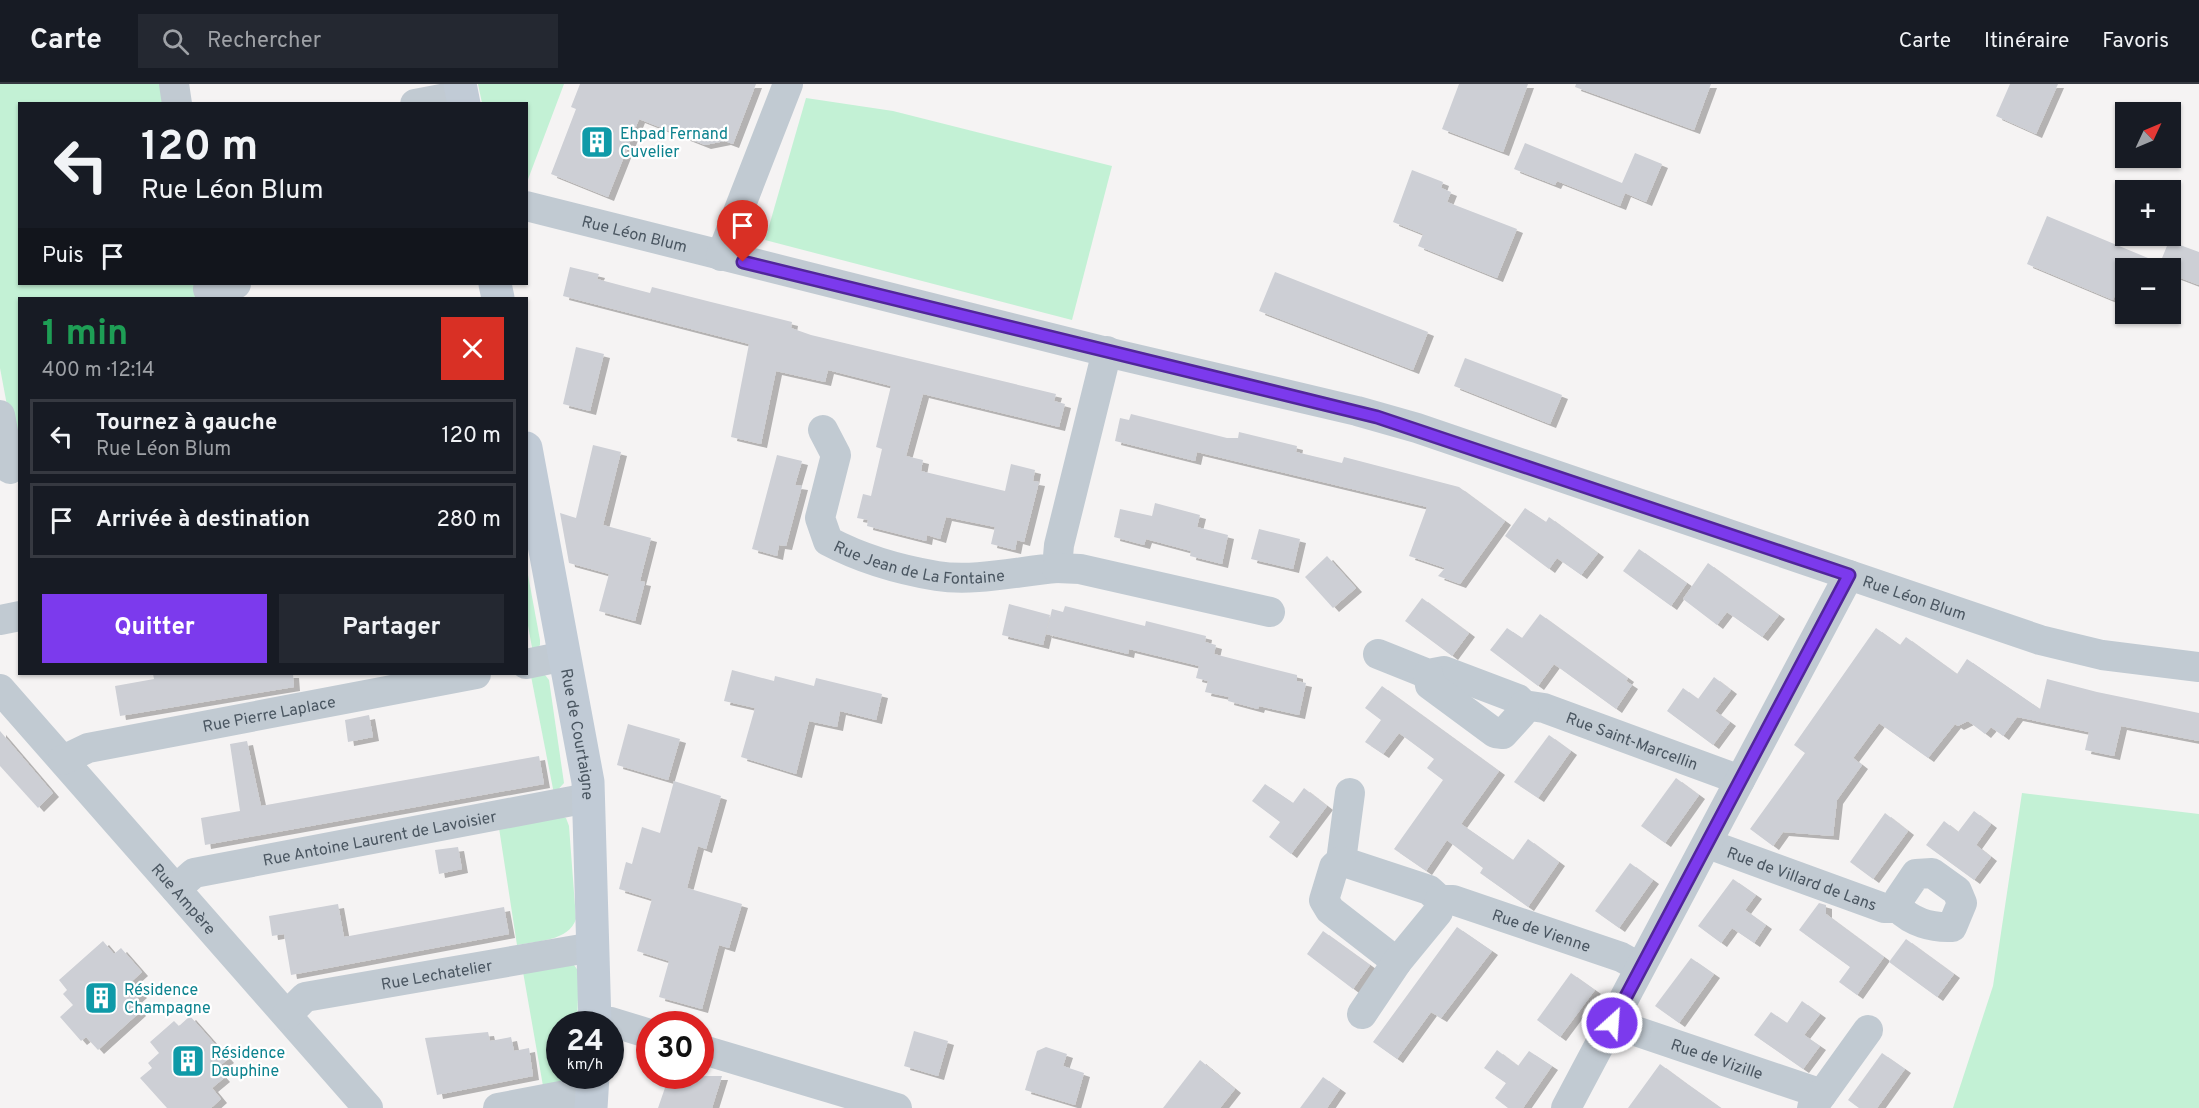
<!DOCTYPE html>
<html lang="fr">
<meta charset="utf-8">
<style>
body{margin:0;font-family:Overpass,sans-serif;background:#242831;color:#f1f3f6;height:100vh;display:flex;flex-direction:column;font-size:22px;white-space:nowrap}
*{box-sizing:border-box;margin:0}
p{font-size:20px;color:#9ea1a6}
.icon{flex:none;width:33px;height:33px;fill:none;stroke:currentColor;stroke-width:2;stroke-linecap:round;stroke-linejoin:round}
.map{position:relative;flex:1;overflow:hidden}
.details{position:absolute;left:18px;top:213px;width:510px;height:378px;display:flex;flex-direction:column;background:#171b24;border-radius:0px;box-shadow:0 2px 4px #0004}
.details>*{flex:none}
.banner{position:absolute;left:18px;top:18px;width:510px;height:183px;border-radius:0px;box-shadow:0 2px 4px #0004;background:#171b24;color:#f1f3f6;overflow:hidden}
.needle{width:39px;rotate:46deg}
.controls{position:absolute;left:2115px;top:18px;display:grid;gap:12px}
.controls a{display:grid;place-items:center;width:66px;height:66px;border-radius:0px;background:#171b24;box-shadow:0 2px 4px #0004;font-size:30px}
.speed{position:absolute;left:546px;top:927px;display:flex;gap:12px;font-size:30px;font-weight:700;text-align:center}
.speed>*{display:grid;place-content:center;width:78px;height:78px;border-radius:50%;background:#171b24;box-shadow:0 2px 4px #0004;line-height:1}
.speed small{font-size:15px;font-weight:400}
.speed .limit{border:9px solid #d22;background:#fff;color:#111}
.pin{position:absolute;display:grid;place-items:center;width:51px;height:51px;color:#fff;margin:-62px -26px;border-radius:50% 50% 50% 0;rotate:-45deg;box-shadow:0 0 6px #0007}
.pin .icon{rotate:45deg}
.me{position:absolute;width:66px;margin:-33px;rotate:26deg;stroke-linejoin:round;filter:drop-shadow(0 0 4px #0008)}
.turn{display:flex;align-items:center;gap:21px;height:126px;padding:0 24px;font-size:27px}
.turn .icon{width:78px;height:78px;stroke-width:2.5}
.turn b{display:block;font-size:42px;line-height:51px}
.then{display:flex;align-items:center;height:57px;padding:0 24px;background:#0003;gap:12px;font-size:22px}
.round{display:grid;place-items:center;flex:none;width:63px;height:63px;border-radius:0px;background:#242831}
.headline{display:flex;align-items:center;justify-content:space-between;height:102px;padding:0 24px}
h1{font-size:36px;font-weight:700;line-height:45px;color:#1e9e55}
.button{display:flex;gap:12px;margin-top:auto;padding:12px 24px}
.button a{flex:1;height:69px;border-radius:0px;background:#7c3aed;color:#fff;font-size:24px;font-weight:700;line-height:69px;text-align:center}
.button a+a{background:#242831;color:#f1f3f6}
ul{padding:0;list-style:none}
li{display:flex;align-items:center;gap:18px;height:75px;margin:0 12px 9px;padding:0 12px;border:3px solid #363941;border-radius:0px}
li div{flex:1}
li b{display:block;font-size:22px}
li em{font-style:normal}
header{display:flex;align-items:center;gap:36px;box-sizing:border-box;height:84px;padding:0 30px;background:#171b24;border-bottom:2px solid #363941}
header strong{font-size:28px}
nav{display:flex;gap:33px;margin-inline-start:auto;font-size:21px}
.search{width:420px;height:54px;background:#242831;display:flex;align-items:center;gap:15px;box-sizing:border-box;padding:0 21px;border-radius:0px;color:#9ea1a6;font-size:22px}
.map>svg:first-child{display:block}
.green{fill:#c3f1d5}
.building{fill:#cdcfd5;filter:url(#shadow)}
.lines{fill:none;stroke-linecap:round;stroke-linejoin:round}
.street{stroke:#c1cad2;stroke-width:30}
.secondary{stroke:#c1cbd6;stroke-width:33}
.route-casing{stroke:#51269a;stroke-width:15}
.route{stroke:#7c3aed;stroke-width:10}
.labels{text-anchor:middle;stroke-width:4.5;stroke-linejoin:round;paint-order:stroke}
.culture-label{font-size:16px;fill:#0d838f;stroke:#fff;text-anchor:start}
.street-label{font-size:16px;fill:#4a5661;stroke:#fff}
</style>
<header>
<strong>Carte</strong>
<div class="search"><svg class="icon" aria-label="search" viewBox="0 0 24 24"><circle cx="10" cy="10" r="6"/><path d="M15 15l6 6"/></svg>Rechercher</div>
<nav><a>Carte</a><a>Itinéraire</a><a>Favoris</a></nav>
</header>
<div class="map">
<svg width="2199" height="1024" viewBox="0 0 2199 1024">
<defs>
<filter id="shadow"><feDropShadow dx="6" dy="4" stdDeviation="0" flood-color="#0004"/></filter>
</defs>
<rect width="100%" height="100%" fill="#f5f3f3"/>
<g class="green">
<path d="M 0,0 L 162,0 L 165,19 L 20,20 L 20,200 L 199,200 L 202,214 L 20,214 L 19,369 L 15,364 L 0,284 Z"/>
<path d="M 478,0 L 564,0 L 527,98 L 526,20 L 482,19 Z"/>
<path d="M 806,14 L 893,27 L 1112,82 L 1072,236 L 765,156 Z"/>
<path d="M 526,480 L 540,556 L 540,561 L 533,569 L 527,536 Z"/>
<path d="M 545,591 L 549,596 L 564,699 L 554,710 L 531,592 Z"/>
<path d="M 2022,709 L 2199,730 L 2199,1024 L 1953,1024 L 1993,902 Z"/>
<path d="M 559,731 L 566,734 L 569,742 L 576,835 C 569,857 537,857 517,861 L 499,744 Z"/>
<path d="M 574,881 L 579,888 L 577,940 L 560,940 L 560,992 L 571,992 L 568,995 L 543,1002 L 522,882 Z"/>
</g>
<g class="building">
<path d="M 580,0 L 756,0 L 733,60 L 725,57 L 705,61 L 639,35 L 608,113 L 551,90 L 576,25 L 571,23 Z"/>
<path d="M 1459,0 L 1528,0 L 1503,68 L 1442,45 Z"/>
<path d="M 1576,0 L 1711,0 L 1694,46 L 1575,3 Z"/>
<path d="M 2010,0 L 2058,0 L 2036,50 L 1996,32 Z"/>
<path d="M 1525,59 L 1622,99 L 1635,69 L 1662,80 L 1646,118 L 1625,109 L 1620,122 L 1557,97 L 1555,101 L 1514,85 Z"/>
<path d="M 1412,86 L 1443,98 L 1441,104 L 1451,108 L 1447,118 L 1517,145 L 1497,194 L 1418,162 L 1423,150 L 1393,138 Z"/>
<path d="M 2047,132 L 2160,179 L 2169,157 L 2199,168 L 2199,201 L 2170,190 L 2170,184 L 2126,184 L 2113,216 L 2027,180 Z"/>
<path d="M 570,183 L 599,190 L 597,195 L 627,203 L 650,209 L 652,203 L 711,218 L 792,238 L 791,244 L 811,251 L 1056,310 L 1054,317 L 1065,320 L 1059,343 L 923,310 L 906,372 L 923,376 L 921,387 L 1005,407 L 1011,380 L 1035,386 L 1033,397 L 1039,398 L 1024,458 L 1017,456 L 1015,466 L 991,460 L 995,443 L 946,433 L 940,455 L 927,451 L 926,457 L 867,442 L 868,436 L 857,434 L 863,410 L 871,412 L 882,365 L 876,363 L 891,302 L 828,286 L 825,298 L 776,287 L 761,360 L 731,353 L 749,260 L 563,212 Z"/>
<path d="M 1275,188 L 1428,248 L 1413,286 L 1259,227 Z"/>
<path d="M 576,263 L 604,270 L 590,327 L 563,320 Z"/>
<path d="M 1465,274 L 1562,311 L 1550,340 L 1454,302 Z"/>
<path d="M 1131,330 L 1227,354 L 1238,354 L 1239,348 L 1297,362 L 1296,368 L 1342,379 L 1344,373 L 1459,403 L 1505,437 L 1460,500 L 1438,492 L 1445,484 L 1409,472 L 1427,423 L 1197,368 L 1195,377 L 1115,357 L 1120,334 L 1129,336 Z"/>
<path d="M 593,361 L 621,368 L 603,441 L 651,454 L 640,497 L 645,498 L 635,537 L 599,527 L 609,490 L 569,479 L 560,429 L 576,434 Z"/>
<path d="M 777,371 L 802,377 L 795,401 L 802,402 L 786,462 L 779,461 L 777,472 L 752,465 Z"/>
<path d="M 1155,419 L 1200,431 L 1197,443 L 1228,451 L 1222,480 L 1190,472 L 1191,467 L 1146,455 L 1144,461 L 1114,453 L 1120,425 L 1152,432 Z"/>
<path d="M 1525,424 L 1546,438 L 1549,433 L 1598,469 L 1581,491 L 1557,474 L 1549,485 L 1505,452 Z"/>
<path d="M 1259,445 L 1300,455 L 1293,485 L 1251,475 Z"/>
<path d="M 1639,465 L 1687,499 L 1671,522 L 1623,487 Z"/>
<path d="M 1327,472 L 1356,504 L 1333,524 L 1305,493 Z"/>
<path d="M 1708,479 L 1779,531 L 1762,553 L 1727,528 L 1717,541 L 1683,515 Z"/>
<path d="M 1422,514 L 1469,549 L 1452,572 L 1405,537 Z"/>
<path d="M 1009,520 L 1050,531 L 1043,561 L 1002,551 Z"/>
<path d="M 1065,522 L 1145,542 L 1146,537 L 1206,552 L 1205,558 L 1216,561 L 1214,570 L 1297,591 L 1297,597 L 1306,599 L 1299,631 L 1259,622 L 1258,625 L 1228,617 L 1229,613 L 1205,608 L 1208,597 L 1196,594 L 1199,582 L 1129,565 L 1128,570 L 1046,550 L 1052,525 L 1063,528 Z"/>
<path d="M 1540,530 L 1628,594 L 1626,597 L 1632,601 L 1616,625 L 1554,580 L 1538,602 L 1490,566 L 1507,544 L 1522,554 Z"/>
<path d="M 1876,544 L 1900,561 L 1906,553 L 1957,590 L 1967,575 L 2040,625 L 2047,595 L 2097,608 L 2199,629 L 2199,657 L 2121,642 L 2114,672 L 2085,666 L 2089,648 L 2017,633 L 2003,652 L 1991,643 L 1985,650 L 1968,637 L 1958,642 L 1955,640 L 1928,674 L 1879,639 L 1853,674 L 1862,681 L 1837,716 L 1833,752 L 1783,748 L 1773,762 L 1750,745 L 1805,669 L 1794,661 Z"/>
<path d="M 732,586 L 774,597 L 775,592 L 814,602 L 816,594 L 882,610 L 876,636 L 840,627 L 837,643 L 809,637 L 796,690 L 741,673 L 755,624 L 724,617 Z"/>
<path d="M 153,590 L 293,590 L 294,603 L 120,632 L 115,602 L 154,595 Z"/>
<path d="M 1714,593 L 1731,606 L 1715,627 L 1730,638 L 1713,661 L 1667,627 L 1683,604 L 1698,615 Z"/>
<path d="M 1382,602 L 1499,687 L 1461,740 L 1513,776 L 1528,755 L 1559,778 L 1528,823 L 1480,789 L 1483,784 L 1447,756 L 1426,787 L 1394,765 L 1443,696 L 1427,684 L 1434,675 L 1399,649 L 1383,670 L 1365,658 L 1381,636 L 1365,624 Z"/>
<path d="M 369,631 L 373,653 L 348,658 L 345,636 Z"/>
<path d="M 628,640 L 680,655 L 668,696 L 617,681 Z"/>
<path d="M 0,647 L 53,709 L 38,724 L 0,682 Z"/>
<path d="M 1549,651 L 1571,667 L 1538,714 L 1514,698 Z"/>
<path d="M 247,657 L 261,722 L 539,672 L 544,700 L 205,761 L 201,734 L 240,727 L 230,660 Z"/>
<path d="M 1676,694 L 1699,711 L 1665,759 L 1641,742 Z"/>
<path d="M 674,697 L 721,712 L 706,765 L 698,762 L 687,804 L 742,820 L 729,864 L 719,861 L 702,925 L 659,913 L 669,877 L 637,867 L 652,815 L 619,805 L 626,778 L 632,780 L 642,743 L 660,749 Z"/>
<path d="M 1265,700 L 1293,719 L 1304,704 L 1327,722 L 1291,770 L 1269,753 L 1280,738 L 1252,717 Z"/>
<path d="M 1974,727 L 1991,740 L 1976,761 L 1991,773 L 1974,796 L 1926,761 L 1944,737 L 1958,748 Z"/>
<path d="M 1885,729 L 1908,747 L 1873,795 L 1850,778 Z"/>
<path d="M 458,763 L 462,785 L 439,790 L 435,766 Z"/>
<path d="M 1630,779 L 1653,796 L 1619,844 L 1595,827 Z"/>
<path d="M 1733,795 L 1756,811 L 1745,826 L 1766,841 L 1754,859 L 1732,844 L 1721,859 L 1698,842 Z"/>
<path d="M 1819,819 L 1826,821 L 1826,830 L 1884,873 L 1857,911 L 1839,898 L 1850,883 L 1799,846 Z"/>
<path d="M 338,820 L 344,853 L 504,823 L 509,850 L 291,891 L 284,850 L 272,852 L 269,832 Z"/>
<path d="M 1457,843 L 1492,867 L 1441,934 L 1431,928 L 1397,975 L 1373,958 Z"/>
<path d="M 1323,847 L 1370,881 L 1353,905 L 1307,870 Z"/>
<path d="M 1906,855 L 1954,890 L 1937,913 L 1889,878 Z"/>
<path d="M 103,857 L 114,870 L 121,864 L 142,888 L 131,898 L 141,910 L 132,918 L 140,928 L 98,966 L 86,953 L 81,957 L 60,933 L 73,921 L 63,910 L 67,906 L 59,896 Z"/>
<path d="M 1691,874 L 1714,890 L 1679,939 L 1655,922 Z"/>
<path d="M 1571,889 L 1595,906 L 1560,953 L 1537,936 Z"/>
<path d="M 1802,917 L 1820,930 L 1804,951 L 1820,962 L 1803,985 L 1754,951 L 1771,928 L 1787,939 Z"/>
<path d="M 190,932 L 228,975 L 216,985 L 224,994 L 212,1004 L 221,1015 L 211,1024 L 167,1024 L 140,994 L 152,984 L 148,979 L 159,969 L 150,958 L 174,937 L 179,942 Z"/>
<path d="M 914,947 L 948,957 L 938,992 L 904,982 Z"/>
<path d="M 488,948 L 490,957 L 511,953 L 514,967 L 529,964 L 533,992 L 437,1011 L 425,954 Z"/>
<path d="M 1046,963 L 1067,970 L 1063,982 L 1084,989 L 1075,1021 L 1025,1006 L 1037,967 Z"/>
<path d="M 1497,966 L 1518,982 L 1529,967 L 1552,982 L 1523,1024 L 1508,1024 L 1495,1014 L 1506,999 L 1484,984 Z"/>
<path d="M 1882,969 L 1905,985 L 1877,1024 L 1859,1024 L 1848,1016 Z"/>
<path d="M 1200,976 L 1235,1005 L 1220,1024 L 1163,1024 Z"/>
<path d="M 1660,980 L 1683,997 L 1721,1024 L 1628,1024 Z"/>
<path d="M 673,992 L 722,992 L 712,1024 L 658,1024 L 667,998 L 671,999 Z"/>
<path d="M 1323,993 L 1340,1005 L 1327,1024 L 1300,1024 Z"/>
</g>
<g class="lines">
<g class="street">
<path d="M 174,0 L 177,20"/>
<path d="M 415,20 L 462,11"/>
<path id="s1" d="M 526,122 L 1119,271 L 1357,327 L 1417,344 L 2040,556 L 2102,571 L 2199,583"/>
<path d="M 721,172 L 788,0"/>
<path d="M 208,205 L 236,200"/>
<path d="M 0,331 L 10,385"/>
<path id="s2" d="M 823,346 L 836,371 L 820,434 L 828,457 C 860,474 901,486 937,492 C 975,498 1019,487 1057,484 L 1059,461 L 1107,267"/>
<path d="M 1057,484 L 1080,485 L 1270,528"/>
<path d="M 0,536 L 20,532"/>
<path id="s3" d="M 1378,570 L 1428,590 L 1444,587 L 1518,615 L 1524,621 L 1544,624 L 1740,696"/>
<path d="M 526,580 L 565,572"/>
<path d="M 1428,590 L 1430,601 L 1495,649 L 1503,650 L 1522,629 L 1524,621"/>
<path id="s4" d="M 0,605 L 368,1024"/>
<path id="s5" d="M 63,676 L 88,664 L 476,590"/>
<path d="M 1350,709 L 1341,777 L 1429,806 L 1440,816"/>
<path id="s6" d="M 1708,760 L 1884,824 L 1898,824 C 1912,838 1932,844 1952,843 L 1962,819 L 1957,807 L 1932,789 L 1916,790 L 1899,815 L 1898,824"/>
<path d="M 1341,777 L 1334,783 L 1324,816 L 1330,826 L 1397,878"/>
<path id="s7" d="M 176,805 L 194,789 L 588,714"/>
<path id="s8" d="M 1362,930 L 1397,878 L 1438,828 L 1440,816 L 1453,816 L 1621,873 L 1639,883"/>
<path id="s9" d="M 287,931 L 305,913 L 593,863"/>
<path d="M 595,937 L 611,938 L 650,950"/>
<path id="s10" d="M 1612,939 L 1822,1010"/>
<path d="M 700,965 L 897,1024"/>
<path d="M 498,1024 L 592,1006"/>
<path d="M 1566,1024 L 1849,491"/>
<path d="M 1812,1024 L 1868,946"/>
</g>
<g class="secondary">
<path d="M 460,0 L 464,20"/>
<path d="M 495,200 L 498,214"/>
<path id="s11" d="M 526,364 L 588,698 L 595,940"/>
<path d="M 591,1024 L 593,992"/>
</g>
</g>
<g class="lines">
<defs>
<path id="route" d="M 743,178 L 1377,333 L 1849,491 L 1612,939"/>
</defs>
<use href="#route" class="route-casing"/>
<use href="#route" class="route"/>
</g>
<defs>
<symbol id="building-square" viewBox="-11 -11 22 22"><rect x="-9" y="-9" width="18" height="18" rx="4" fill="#0f9aa8" stroke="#fff"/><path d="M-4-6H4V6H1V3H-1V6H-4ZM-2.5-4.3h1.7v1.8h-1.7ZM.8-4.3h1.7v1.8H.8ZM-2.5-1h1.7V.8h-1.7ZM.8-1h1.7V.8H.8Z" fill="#fff"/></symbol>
</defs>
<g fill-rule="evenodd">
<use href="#building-square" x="578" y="39" width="38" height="38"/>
<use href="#building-square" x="82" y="895" width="38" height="38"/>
<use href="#building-square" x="169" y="958" width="38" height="38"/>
</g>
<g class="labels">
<g class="culture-label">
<text x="620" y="55">Ehpad Fernand<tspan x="620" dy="18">Cuvelier</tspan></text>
<text x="124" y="911">Résidence<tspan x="124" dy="18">Champagne</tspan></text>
<text x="211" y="974">Résidence<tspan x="211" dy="18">Dauphine</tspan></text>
</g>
<g class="street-label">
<text dy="6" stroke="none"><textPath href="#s1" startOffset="112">Rue Léon Blum</textPath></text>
<text dy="6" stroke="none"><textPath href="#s2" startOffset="213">Rue Jean de La Fontaine</textPath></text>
<text dy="6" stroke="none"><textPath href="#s1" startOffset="1444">Rue Léon Blum</textPath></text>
<text dy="6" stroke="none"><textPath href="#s5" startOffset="212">Rue Pierre Laplace</textPath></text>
<text dy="6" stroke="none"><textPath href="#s11" startOffset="291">Rue de Courtaigne</textPath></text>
<text dy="6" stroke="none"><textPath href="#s3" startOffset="272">Rue Saint-Marcellin</textPath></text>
<text dy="6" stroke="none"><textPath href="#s7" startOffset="213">Rue Antoine Laurent de Lavoisier</textPath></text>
<text dy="6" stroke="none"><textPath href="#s6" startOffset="100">Rue de Villard de Lans</textPath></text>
<text dy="6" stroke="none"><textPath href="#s4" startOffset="279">Rue Ampère</textPath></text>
<text dy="6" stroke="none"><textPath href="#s8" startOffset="246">Rue de Vienne</textPath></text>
<text dy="6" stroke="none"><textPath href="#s9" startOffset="159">Rue Lechatelier</textPath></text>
<text dy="6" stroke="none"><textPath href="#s10" startOffset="111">Rue de Vizille</textPath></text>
</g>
</g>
</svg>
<div class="controls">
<a><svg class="needle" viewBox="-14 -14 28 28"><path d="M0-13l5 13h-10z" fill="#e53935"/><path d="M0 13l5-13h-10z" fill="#9ea1a6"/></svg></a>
<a>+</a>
<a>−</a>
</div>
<div class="speed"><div>24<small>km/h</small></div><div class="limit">30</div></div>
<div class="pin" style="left:743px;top:178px;background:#d93025"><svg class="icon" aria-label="arrive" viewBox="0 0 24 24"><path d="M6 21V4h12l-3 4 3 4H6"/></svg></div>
<svg class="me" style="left:1612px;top:939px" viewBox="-20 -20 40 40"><circle r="17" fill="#7c3aed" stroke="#fff" stroke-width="3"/><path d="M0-11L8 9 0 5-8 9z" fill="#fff"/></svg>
<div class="banner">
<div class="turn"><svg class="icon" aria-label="left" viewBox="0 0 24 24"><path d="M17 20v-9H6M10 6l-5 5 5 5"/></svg><div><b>120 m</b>Rue Léon Blum</div></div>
<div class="then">Puis<svg class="icon" aria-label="arrive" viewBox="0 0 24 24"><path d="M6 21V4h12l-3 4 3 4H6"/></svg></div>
</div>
<section class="details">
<div class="headline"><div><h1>1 min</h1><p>400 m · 12:14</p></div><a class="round" style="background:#d93025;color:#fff"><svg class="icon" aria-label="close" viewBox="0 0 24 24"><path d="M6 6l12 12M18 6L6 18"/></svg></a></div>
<ul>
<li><svg class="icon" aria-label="left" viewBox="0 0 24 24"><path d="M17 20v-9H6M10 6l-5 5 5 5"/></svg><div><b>Tournez à gauche</b><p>Rue Léon Blum</p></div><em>120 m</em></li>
<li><svg class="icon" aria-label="arrive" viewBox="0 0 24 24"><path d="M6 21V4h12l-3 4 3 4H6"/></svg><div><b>Arrivée à destination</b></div><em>280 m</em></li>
</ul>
<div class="button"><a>Quitter</a><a>Partager</a></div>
</section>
</div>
